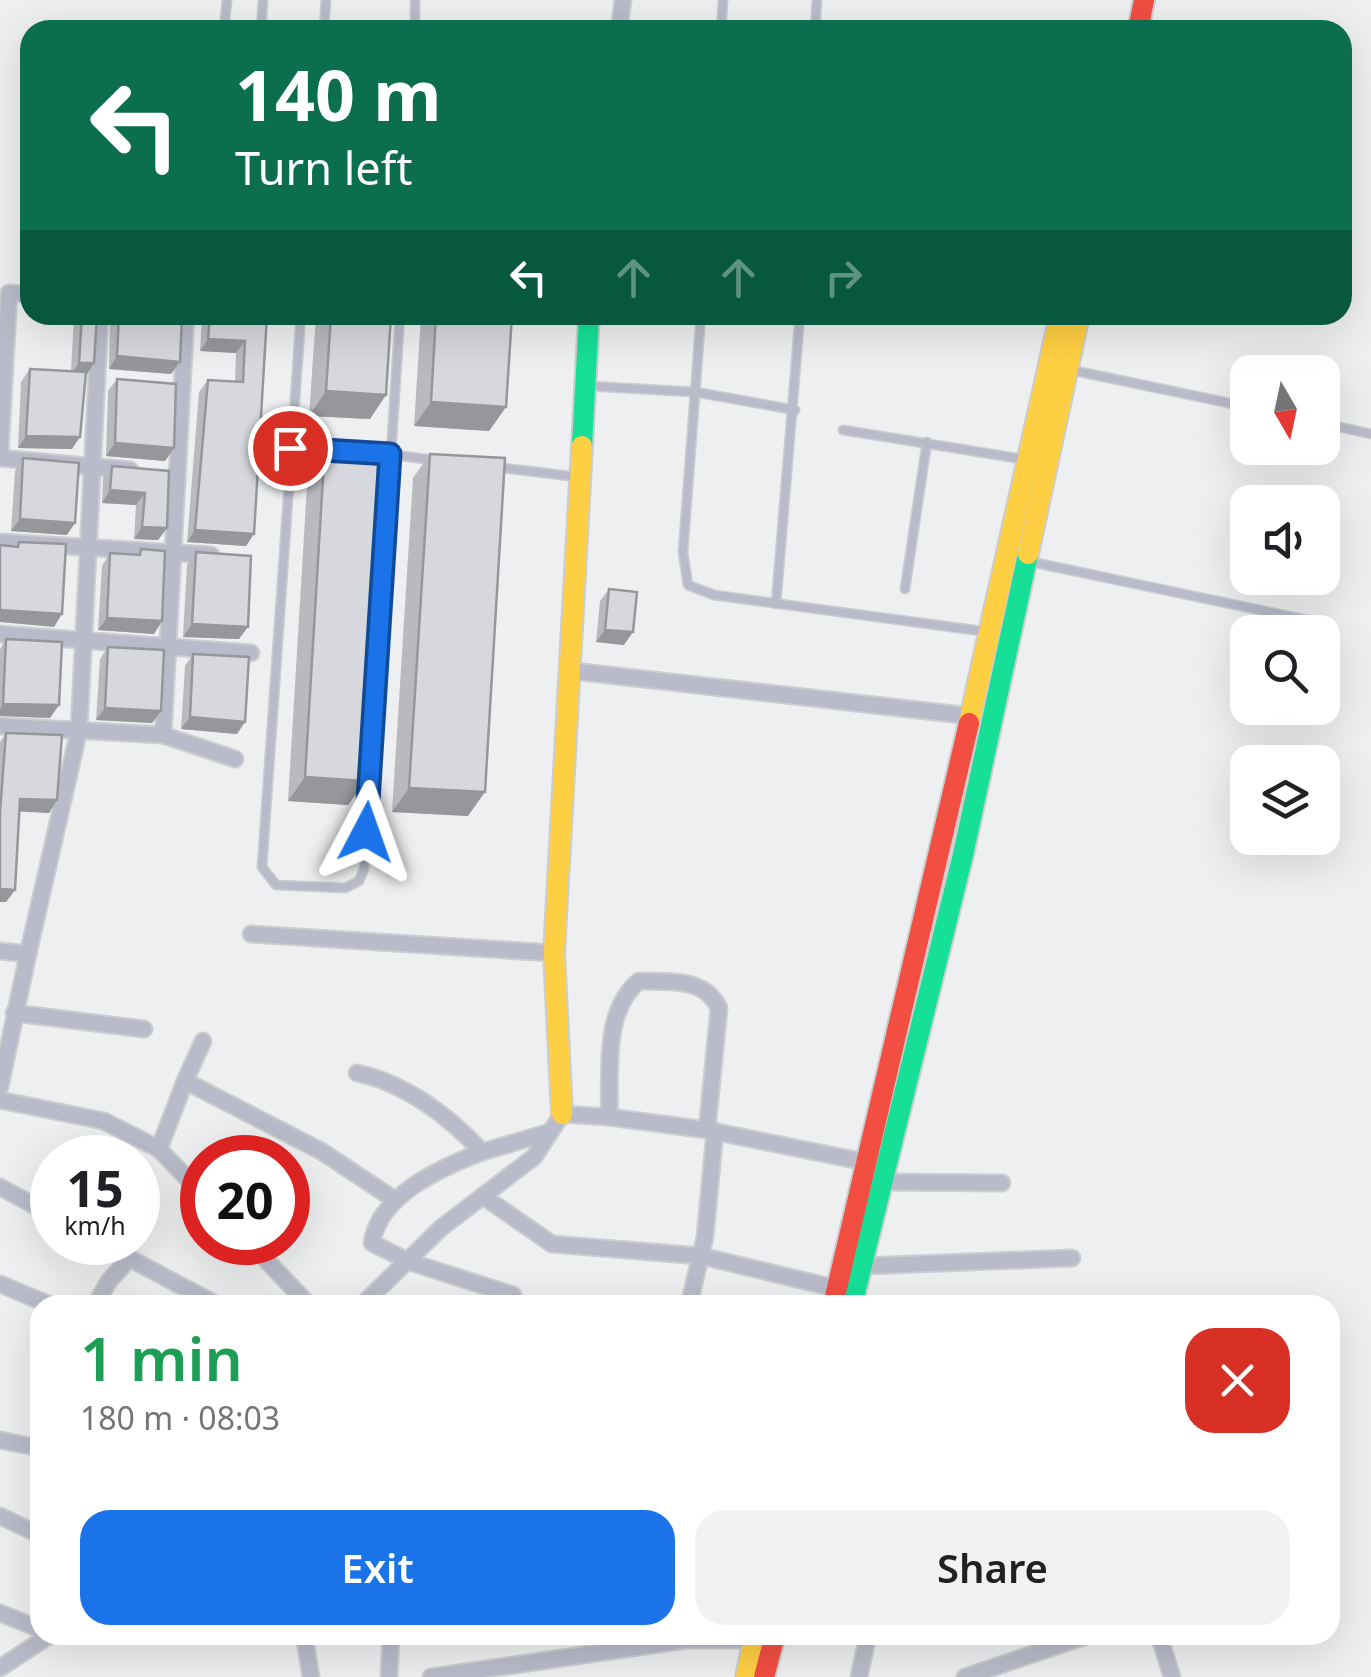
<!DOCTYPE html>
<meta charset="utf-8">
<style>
body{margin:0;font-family:"Noto Sans",sans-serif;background:#f2f2f2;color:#202124;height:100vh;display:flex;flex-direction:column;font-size:38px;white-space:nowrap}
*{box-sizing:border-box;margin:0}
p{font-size:32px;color:#757577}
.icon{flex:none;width:55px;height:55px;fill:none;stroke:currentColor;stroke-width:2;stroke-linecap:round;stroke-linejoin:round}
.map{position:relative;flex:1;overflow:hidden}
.details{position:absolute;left:30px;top:1295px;width:1310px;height:350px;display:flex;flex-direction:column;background:#fff;border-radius:30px;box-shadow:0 10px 40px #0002}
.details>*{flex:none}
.hud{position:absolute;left:20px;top:20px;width:1332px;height:305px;border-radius:30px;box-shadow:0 10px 40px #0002;background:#0b6e4f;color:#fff;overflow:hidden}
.needle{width:65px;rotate:171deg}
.fabs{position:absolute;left:1230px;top:355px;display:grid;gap:20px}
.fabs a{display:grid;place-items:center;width:110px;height:110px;border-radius:20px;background:#fff;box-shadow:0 10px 40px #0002;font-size:50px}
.speed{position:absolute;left:30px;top:1135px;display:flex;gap:20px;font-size:50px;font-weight:700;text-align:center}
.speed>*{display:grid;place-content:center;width:130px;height:130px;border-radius:50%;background:#fff;box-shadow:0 10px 40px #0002;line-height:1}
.speed small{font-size:25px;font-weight:400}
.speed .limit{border:15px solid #d22;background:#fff;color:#111}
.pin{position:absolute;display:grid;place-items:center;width:85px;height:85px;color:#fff;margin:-42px;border:5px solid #fff;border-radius:50%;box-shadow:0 2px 10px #0007}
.me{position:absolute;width:110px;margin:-55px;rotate:4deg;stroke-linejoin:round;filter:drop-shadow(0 0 8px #0008)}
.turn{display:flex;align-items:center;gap:35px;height:210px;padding:0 50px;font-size:45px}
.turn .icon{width:130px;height:130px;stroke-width:2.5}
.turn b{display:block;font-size:70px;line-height:85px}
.lanes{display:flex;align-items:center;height:95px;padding:0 50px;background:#0003;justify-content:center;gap:50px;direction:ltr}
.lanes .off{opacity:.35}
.round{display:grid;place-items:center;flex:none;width:105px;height:105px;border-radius:30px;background:#f2f2f2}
.head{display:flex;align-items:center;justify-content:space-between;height:170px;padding:0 50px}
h1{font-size:60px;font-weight:600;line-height:75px;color:#1e9e55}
.button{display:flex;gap:20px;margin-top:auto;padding:20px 50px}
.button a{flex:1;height:115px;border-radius:30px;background:#1a73e8;color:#fff;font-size:40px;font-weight:600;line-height:115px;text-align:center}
.button a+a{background:#f2f2f2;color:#202124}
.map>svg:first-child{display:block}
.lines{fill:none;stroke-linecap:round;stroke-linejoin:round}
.lane-casing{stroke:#cccdce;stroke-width:11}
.street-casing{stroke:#cccdce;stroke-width:19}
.fast-casing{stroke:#cccdce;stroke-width:24}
.slow-casing{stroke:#cccdce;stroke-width:24}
.jam-casing{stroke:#cccdce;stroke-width:24}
.lane{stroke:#b9bbca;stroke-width:8}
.street{stroke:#b9bbca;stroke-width:15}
.fast{stroke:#16e098;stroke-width:20}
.slow{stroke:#ffcf43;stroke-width:20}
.jam{stroke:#f24e42;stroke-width:20}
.wall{fill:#b9babe}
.shaded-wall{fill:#96979b}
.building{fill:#d7d8dd;stroke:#96979b;stroke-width:2.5}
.route-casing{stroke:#114b97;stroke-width:25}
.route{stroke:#1a73e8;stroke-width:18}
</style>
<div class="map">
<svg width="1371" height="1677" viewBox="0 0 1371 1677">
<rect width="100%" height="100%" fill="#eeeff0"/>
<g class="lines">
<defs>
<g id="lane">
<path d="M 75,30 L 98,30"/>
<path d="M 224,30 L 227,0"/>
<path d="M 261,30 L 263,0"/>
<path d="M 324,30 L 326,0"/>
<path d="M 415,30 L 415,0"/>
<path d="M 721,30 L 723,0"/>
<path d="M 815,30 L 817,0"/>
<path d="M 301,315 L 262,867 L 276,885 L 345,888 L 359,881 L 364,869 L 400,315"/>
<path d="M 701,315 L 683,552 L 688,585 L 714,595 L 988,632"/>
<path d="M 1071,370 L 1248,407"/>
<path d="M 587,386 L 695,392 L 795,410"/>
<path d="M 1322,423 L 1371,434"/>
<path d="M 843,430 L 1047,463"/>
<path d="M 291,448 L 328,451"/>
<path d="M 387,454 L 433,460"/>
<path d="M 496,467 L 577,477"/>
<path d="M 1027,561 L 1326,624"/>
<path d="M 905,589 L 927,442"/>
<path d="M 776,604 L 800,315"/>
</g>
<g id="street">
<path d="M 619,30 L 623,0"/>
<path d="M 0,453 L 9,293 L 30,294"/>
<path d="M 0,458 L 130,470"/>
<path d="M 0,542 L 211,555"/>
<path d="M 0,634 L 251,653"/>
<path d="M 573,671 L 971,716"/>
<path d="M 0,726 L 163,735 L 235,759"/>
<path d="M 163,735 L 186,315"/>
<path d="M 251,934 L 554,953"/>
<path d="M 0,951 L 28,954 L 0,1087"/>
<path d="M 28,954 L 79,730 L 100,315"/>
<path d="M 14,1013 L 144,1029"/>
<path d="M 203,1041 L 185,1081 L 321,1151 L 395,1200"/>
<path d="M 357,1073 C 405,1083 449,1116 482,1152 L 550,1132"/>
<path d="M 185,1081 L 159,1149 L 202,1194"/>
<path d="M 0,1100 L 104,1121 L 159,1149"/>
<path d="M 707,1130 L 609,1117 C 611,1072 602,1012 639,981 C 669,982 704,977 719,1008 L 707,1130 L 865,1162"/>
<path d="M 482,1152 C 440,1168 379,1195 372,1243 L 410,1262 L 513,1295"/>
<path d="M 882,1182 L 1002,1183"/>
<path d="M 0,1187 L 52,1215"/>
<path d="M 484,1197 L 552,1244 L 701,1256 L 847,1291"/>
<path d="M 99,1242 L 217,1305"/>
<path d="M 249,1242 L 309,1305"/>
<path d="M 864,1266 L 1072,1258"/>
<path d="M 0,1284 L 50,1305"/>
<path d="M 95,1305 L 109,1281 L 128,1260"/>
<path d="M 362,1305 L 441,1228 L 534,1157 L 562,1114 L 609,1117"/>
<path d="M 689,1305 L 705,1237 L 715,1131"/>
<path d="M 0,1440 L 40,1448"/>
<path d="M 0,1516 L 40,1535"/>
<path d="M 0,1613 L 40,1629"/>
<path d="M 304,1635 L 311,1677"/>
<path d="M 1159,1635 L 1172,1677"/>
<path d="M 0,1668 L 50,1635"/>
<path d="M 389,1677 L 391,1635"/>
<path d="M 431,1677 L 686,1640 L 754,1640"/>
<path d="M 859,1677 L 868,1635"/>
<path d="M 965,1677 L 1089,1635"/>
</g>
<g id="fast">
<path d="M 582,446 L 589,315"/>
<path d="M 852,1305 L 963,855 L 1028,554"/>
</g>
<g id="slow">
<path d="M 1028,554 L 1079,315"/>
<path d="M 969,723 L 1060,315"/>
<path d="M 562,1114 L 554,953 L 582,446"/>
<path d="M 746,1677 L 755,1635"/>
</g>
<g id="jam">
<path d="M 1138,30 L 1144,0"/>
<path d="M 833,1305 L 969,723"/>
<path d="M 764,1677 L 775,1635"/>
</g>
</defs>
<use href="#lane" class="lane-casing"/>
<use href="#street" class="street-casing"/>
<use href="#fast" class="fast-casing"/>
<use href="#slow" class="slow-casing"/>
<use href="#jam" class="jam-casing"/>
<use href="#lane" class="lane"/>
<use href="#street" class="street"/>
<use href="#fast" class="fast"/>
<use href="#slow" class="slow"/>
<use href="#jam" class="jam"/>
</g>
<g class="wall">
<path d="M 74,315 L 97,315 L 72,449 L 18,448 L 21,382 L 30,369 L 71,371 Z"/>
<path d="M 110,315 L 182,315 L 180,362 L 171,374 L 109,369 Z"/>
<path d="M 205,315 L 267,315 L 246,546 L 187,542 L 199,392 L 208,380 L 235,382 L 236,353 L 200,351 L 202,319 Z"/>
<path d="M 316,315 L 391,315 L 370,419 L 309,416 Z"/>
<path d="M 421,315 L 512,315 L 506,407 L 489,431 L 414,426 Z"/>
<path d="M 117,379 L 174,448 L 165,461 L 106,456 L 108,391 Z"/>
<path d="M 325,444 L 365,781 L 348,805 L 288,801 L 308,469 Z"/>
<path d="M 430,454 L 468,816 L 392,812 L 413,478 Z"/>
<path d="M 23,458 L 67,535 L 11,531 L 15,471 Z"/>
<path d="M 112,466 L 169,471 L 167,528 L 158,540 L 134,539 L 136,505 L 102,503 L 103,478 Z"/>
<path d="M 141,549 L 154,634 L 98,630 L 102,566 L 110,553 L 137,555 Z"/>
<path d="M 196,552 L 239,639 L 183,637 L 187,565 Z"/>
<path d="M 609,589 L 624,645 L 596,642 L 600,601 Z"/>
<path d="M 6,639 L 50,718 L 0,716 L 0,649 Z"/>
<path d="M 108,647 L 161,711 L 152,723 L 96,720 L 100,659 Z"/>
<path d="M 193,654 L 237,734 L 181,729 L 185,666 Z"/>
<path d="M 6,733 L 57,800 L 49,813 L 19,811 L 15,890 L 6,902 L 0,902 L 0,742 Z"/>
</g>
<g class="shaded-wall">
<path d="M 208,339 L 245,341 L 236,353 L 200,351 Z"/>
<path d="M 117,356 L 180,362 L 171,374 L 109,369 Z"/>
<path d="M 79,363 L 94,363 L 86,376 L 71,375 Z"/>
<path d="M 326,391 L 386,395 L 370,419 L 309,416 Z"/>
<path d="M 431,402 L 506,407 L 489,431 L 414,426 Z"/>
<path d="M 26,436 L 80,437 L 72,449 L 18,448 Z"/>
<path d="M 115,443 L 174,448 L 165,461 L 106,456 Z"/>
<path d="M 110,490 L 145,493 L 136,505 L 102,503 Z"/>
<path d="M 20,519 L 75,523 L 67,535 L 11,531 Z"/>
<path d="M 142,527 L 167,528 L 158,540 L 134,539 Z"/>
<path d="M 195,530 L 254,534 L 246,546 L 187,542 Z"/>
<path d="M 0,610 L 62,614 L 54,627 L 0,622 Z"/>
<path d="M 107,618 L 162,621 L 154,634 L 98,630 Z"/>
<path d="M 192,624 L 248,627 L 239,639 L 183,637 Z"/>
<path d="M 605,630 L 633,632 L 624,645 L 596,642 Z"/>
<path d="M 3,704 L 59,705 L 50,718 L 0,716 L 0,709 Z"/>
<path d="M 105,708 L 161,711 L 152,723 L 96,720 Z"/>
<path d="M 190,717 L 245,722 L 237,734 L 181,729 Z"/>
<path d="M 305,777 L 365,781 L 348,805 L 288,801 Z"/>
<path d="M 409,788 L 485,792 L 468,816 L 392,812 Z"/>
<path d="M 20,799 L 57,800 L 49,813 L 11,811 Z"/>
<path d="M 0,889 L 15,890 L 6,902 L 0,902 Z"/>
</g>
<g class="building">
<path d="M 82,315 L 97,315 L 94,363 L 79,363 Z"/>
<path d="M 119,315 L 182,315 L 180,362 L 117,356 Z"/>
<path d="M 210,315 L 267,315 L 254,534 L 195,530 L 208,380 L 243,382 L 245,341 L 208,339 Z"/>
<path d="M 331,315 L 391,315 L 386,395 L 326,391 Z"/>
<path d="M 436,315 L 512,315 L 506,407 L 431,402 Z"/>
<path d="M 30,369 L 86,372 L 80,437 L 26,436 Z"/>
<path d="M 117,379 L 176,384 L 174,448 L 115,443 Z"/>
<path d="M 325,444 L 385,448 L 365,781 L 305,777 Z"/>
<path d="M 430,454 L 505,458 L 485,792 L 409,788 Z"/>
<path d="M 23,458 L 79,463 L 75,523 L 20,519 Z"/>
<path d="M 112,466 L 169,471 L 167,528 L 142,527 L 145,493 L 110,490 Z"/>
<path d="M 19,542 L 66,544 L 62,614 L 0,610 L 0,545 L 18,547 Z"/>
<path d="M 141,549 L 165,551 L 162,621 L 107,618 L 110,553 L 140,555 Z"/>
<path d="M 196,552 L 251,556 L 248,627 L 192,624 Z"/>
<path d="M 609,589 L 637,592 L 633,632 L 605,630 Z"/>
<path d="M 6,639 L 62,642 L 59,705 L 3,704 Z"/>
<path d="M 108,647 L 164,650 L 161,711 L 105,708 Z"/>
<path d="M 193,654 L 249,657 L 245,722 L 190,717 Z"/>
<path d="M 6,733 L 62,735 L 57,800 L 20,799 L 15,890 L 0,889 L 0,812 Z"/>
</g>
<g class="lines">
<defs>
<path id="route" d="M 290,448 L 390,454 L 366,832"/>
</defs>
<use href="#route" class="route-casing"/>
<use href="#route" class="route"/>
</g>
</svg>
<div class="fabs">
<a><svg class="needle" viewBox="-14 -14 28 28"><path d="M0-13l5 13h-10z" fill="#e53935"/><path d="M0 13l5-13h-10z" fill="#757577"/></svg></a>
<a><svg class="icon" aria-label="sound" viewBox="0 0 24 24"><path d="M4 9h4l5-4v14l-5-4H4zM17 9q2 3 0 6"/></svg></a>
<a><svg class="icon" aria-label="search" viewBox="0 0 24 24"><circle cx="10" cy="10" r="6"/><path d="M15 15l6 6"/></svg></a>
<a><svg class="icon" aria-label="layers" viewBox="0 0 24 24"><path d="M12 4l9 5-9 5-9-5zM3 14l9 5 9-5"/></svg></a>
</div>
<div class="speed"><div>15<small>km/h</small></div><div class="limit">20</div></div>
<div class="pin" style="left:290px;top:448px;background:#d93025"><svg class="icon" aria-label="arrive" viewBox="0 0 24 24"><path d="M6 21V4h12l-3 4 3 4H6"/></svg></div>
<svg class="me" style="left:366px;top:832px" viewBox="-20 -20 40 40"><path d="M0-17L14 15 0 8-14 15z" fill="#1a73e8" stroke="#fff" stroke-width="4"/></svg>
<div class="hud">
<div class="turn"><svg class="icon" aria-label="left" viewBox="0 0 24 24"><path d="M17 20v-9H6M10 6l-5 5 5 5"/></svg><div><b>140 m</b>Turn left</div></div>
<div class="lanes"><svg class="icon" aria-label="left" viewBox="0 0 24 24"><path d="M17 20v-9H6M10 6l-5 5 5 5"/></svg><svg class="icon off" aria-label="ahead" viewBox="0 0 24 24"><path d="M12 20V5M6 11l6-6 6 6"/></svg><svg class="icon off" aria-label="ahead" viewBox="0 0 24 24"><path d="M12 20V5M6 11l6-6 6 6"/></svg><svg class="icon off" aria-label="right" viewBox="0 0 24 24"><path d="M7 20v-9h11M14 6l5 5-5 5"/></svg></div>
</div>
<section class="details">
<div class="head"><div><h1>1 min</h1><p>180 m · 08:03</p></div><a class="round" style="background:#d93025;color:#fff"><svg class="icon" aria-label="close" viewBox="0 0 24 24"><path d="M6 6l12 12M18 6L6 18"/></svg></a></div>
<div class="button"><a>Exit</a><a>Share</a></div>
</section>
</div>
